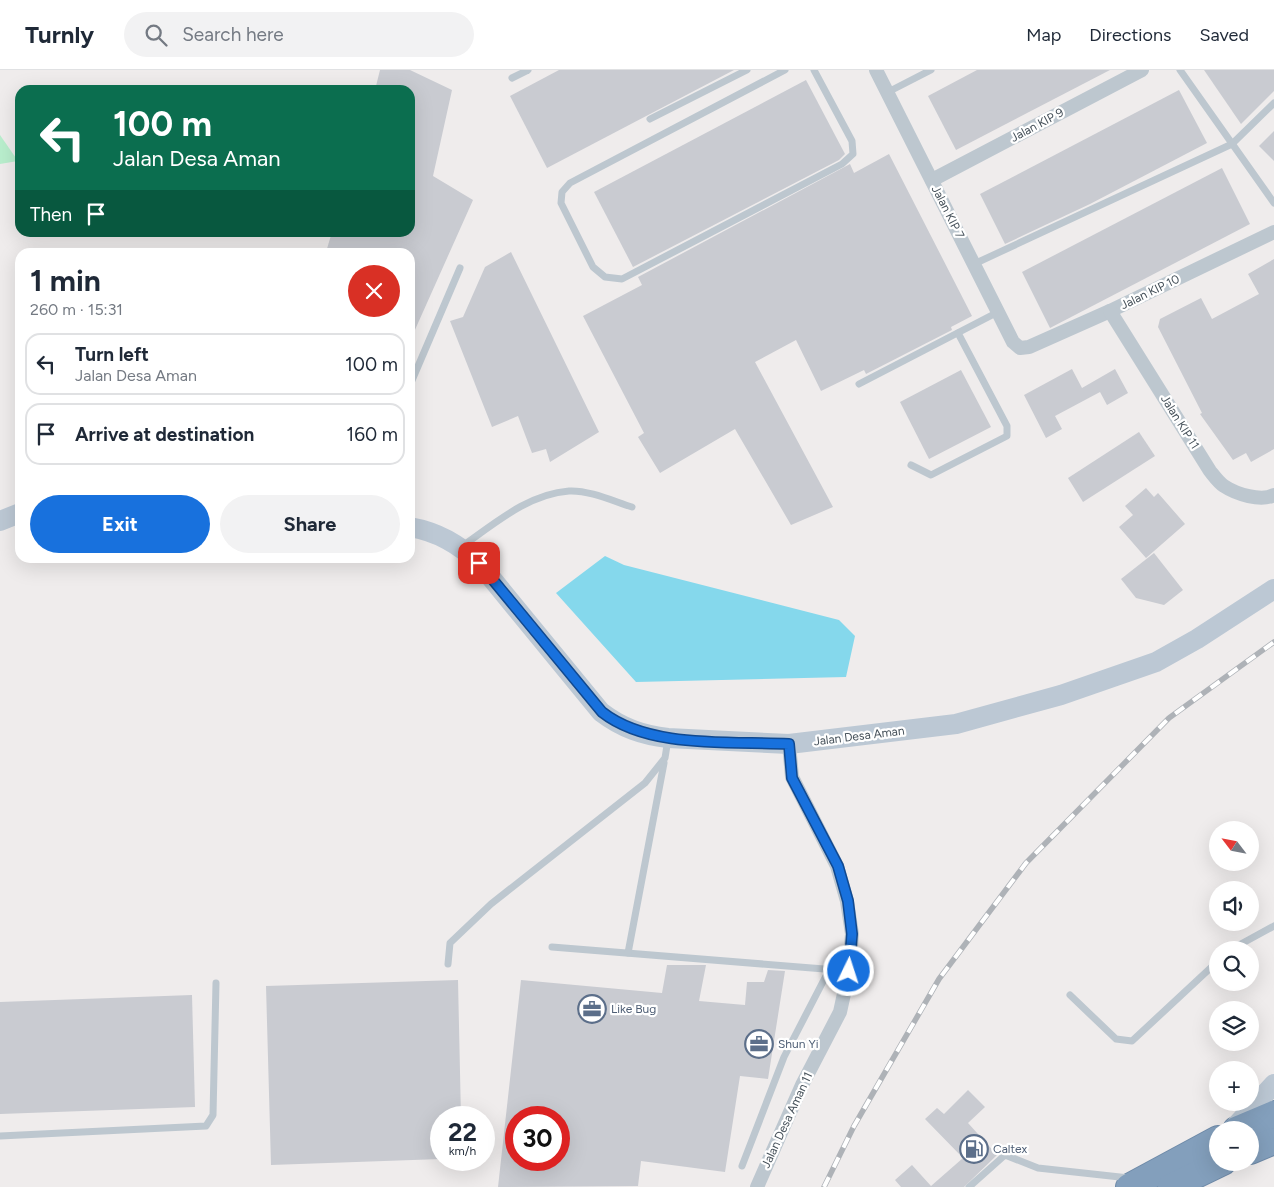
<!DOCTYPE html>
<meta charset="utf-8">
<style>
body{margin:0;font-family:Figtree,sans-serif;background:#f2f2f3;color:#1f2937;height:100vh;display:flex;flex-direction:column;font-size:19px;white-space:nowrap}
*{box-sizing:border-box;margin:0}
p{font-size:16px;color:#747a83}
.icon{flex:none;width:28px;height:28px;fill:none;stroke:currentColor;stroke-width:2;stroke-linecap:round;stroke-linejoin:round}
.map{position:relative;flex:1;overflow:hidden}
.details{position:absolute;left:15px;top:178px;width:400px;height:315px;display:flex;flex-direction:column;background:#fff;border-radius:15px;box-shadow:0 5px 20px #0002}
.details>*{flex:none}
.top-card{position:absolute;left:15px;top:15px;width:400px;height:152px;border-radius:15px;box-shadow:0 5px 20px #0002;background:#0b6e4f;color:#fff;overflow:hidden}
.needle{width:32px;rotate:302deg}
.fabs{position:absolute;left:1209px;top:751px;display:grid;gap:10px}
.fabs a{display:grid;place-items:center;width:50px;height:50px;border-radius:50%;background:#fff;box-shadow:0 5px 20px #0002;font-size:25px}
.speed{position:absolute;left:430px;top:1036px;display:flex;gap:10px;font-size:25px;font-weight:700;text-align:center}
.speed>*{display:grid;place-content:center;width:65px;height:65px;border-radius:50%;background:#fff;box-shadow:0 5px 20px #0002;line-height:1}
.speed small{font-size:12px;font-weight:400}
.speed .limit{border:8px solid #d22;background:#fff;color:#111}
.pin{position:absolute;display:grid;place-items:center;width:42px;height:42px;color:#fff;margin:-21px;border-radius:10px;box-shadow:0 2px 8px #0006}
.me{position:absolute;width:55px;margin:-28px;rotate:4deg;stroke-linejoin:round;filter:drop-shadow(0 0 4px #0008)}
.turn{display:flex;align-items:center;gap:18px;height:105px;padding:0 15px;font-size:22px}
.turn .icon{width:65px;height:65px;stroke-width:2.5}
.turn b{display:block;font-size:35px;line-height:42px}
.then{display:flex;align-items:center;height:48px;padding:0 15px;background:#0003;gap:10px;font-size:19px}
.round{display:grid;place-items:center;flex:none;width:52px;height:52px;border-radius:26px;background:#f2f2f3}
.summary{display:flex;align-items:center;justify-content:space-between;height:85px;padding:0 15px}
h1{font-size:30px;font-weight:700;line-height:38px}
.button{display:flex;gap:10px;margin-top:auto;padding:10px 15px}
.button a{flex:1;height:58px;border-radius:30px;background:#1871dd;color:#fff;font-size:20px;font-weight:700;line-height:58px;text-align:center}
.button a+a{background:#f2f2f3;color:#1f2937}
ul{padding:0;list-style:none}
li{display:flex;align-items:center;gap:15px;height:62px;margin:0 10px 8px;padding:0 5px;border:2px solid #e0e1e3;border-radius:15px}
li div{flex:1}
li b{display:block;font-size:19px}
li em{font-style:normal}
header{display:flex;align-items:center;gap:30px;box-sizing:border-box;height:70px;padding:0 25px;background:#fff;border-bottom:1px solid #e0e1e3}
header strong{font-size:24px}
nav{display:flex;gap:28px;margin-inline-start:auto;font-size:18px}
.search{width:350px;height:45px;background:#f2f2f3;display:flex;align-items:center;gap:12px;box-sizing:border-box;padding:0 18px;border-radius:28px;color:#747a83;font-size:19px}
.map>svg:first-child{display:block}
.green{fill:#b9eecd}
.water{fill:#85d8ec}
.building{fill:#c9cbd1;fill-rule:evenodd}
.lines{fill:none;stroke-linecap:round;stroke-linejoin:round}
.highway-casing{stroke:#6e8aa8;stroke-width:28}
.lane{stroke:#bdc7cf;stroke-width:7}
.street{stroke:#bdc7cf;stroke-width:14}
.secondary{stroke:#bcc8d4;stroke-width:20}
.highway{stroke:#839fbc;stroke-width:26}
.rail-casing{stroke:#aeb2b7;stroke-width:5.5}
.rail{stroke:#fff;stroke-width:4;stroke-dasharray:11;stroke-linecap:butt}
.route-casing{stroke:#104990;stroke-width:12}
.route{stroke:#1871dd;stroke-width:9}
.labels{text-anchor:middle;stroke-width:4.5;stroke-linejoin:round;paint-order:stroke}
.street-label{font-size:12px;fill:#455059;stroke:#fff}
.service-label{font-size:12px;fill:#4e5e75;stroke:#fff;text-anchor:start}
</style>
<header>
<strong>Turnly</strong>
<div class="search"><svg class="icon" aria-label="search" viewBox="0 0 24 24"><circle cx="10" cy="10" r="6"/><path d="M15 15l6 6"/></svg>Search here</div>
<nav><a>Map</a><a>Directions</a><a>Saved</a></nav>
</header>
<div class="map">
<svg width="1274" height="1117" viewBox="0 0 1274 1117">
<rect width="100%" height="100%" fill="#efecec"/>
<path class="green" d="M 0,65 L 18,91 L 0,94 Z"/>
<path class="water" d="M 605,486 L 624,495 L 839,550 L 855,566 L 846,607 L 636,612 L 556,523 Z"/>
<g class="building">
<path d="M 380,0 L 410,0 L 452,20 L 433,106 L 473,130 L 410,271 L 410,182 L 326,182 L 332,162 L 410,162 L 410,20 L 375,20 Z"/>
<path d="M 559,0 L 734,0 L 547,98 L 510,26 Z"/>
<path d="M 977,0 L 1110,0 L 956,80 L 928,26 Z"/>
<path d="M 1204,0 L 1274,0 L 1274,21 L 1241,54 Z"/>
<path d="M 806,10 L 845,84 L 839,90 L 633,197 L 594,122 Z"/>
<path d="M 1179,20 L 1207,73 L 1090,134 L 1005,174 L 980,124 Z"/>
<path d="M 1274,61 L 1274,91 L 1259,76 Z"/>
<path d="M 889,84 L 972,246 L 951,257 L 952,260 L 866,304 L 864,300 L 821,321 L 796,270 L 755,292 L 833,437 L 791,455 L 735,359 L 660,403 L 638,367 L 644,363 L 583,246 L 642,215 L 638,207 L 850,94 L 854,103 Z"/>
<path d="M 1222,98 L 1250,154 L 1050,258 L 1022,202 Z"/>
<path d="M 511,182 L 599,362 L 550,392 L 546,379 L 532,383 L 518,346 L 492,357 L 450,251 L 463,247 L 485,197 Z"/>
<path d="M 1274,189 L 1274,379 L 1251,392 L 1246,383 L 1233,390 L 1200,344 L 1202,343 L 1158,257 L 1160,249 L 1201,228 L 1212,249 L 1259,224 L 1248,204 Z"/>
<path d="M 1072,299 L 1082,318 L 1115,299 L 1128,323 L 1107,335 L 1100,322 L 1055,346 L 1062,359 L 1046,368 L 1024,325 Z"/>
<path d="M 961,300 L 991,357 L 929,389 L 900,332 Z"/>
<path d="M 1139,362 L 1155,386 L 1083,432 L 1068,408 Z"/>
<path d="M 1146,418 L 1154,427 L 1158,423 L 1185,454 L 1146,488 L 1119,457 L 1133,445 L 1125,436 Z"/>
<path d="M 1154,483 L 1183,520 L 1164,535 L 1136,528 L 1121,509 Z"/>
<path d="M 667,895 L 706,895 L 699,931 L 745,935 L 747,912 L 764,912 L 768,900 L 785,901 L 768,1009 L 740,1006 L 725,1102 L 641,1091 L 638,1116 L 498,1117 L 521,910 L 662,923 ZM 516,1048 L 559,1048 L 559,1090 L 516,1090 Z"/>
<path d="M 458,910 L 461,1048 L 441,1048 L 441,1089 L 271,1095 L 266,916 Z"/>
<path d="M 192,925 L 195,1037 L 0,1044 L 0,932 Z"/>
<path d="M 968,1020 L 985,1037 L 968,1053 L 997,1085 L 964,1117 L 901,1117 L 895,1110 L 912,1095 L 931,1116 L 963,1088 L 925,1049 L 937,1038 L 944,1044 Z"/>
</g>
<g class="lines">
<defs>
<g id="highway">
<path d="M 1236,1060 L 1274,1044"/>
<path d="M 1250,1081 L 1274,1071"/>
<path d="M 1129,1117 L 1218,1069"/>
<path d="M 1171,1117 L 1223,1092"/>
</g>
</defs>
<use href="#highway" class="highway-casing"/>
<g class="lane">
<path d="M 785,0 L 570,113 L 562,122 L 561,133 L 593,197 L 605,207 L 622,209 L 842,94 L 853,84 L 852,71 L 814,0"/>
<path d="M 1180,0 L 1274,133"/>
<path d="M 512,8 L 528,0"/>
<path d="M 888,22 L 931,0"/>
<path d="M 650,49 L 747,0"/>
<path d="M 974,194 L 1232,74 L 1274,33"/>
<path d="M 859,314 L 998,242"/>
<path d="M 410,315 L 460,198"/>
<path d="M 911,395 L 931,405 L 1007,366 L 1007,356 L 958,263"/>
<path d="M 461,477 C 494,454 528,424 569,421 C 589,420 613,431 632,437"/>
<path d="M 552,877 L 849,901"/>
<path d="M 1230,880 L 1274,856"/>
<path d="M 628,883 L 664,693"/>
<path d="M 448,894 L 450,873 L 491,834 L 645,713 L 665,688 L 668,669"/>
<path d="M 1070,925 L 1116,969 L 1132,971 L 1218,891"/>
<path d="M 0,1066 L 206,1056 L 213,1045 L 216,913"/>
<path d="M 742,1096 L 784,987 L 829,900"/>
<path d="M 969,1117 L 1005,1085 L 1038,1098 L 1129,1108"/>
</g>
<g class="street">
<path d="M 876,0 L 1013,272 L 1020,278 L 1029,277 L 1110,241 L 1274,162"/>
<path d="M 932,110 L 1142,0"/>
<path d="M 1110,241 L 1210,401 C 1214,406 1219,413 1224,416 C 1236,424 1261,432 1274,425"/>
<path d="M 757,1117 L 802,1015 L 840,942 L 849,901 L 852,864 L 847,831 L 837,796 L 792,707 L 789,674"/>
</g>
<g class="secondary">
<path d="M 0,451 L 20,443"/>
<path d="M 410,457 C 438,462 458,474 479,493 L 601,642 C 622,658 642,665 668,668 L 789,674 L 956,654 L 1061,625 L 1156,592 L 1197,569 L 1274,519"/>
<path d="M 1232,1060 L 1274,1014"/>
</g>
<use href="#highway" class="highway"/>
<defs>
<path id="rail" d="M 824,1117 L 854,1056 L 939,909 L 1026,793 L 1169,648 L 1274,572"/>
</defs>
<use href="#rail" class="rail-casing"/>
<use href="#rail" class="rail"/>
</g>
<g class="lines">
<defs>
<path id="route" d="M 479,493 L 602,642 C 649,679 730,671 789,674 L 792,708 L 838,796 L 848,831 L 852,864 L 849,901"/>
</defs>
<use href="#route" class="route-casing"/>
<use href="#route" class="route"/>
</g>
<defs>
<symbol id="office-ring" viewBox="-11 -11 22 22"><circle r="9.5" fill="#fff" stroke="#5c6f8a" stroke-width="1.5"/><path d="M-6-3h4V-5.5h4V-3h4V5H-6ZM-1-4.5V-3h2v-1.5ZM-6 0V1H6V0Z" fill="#5c6f8a"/></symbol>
<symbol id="fuel-ring" viewBox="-11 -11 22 22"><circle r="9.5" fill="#fff" stroke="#5c6f8a" stroke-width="1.5"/><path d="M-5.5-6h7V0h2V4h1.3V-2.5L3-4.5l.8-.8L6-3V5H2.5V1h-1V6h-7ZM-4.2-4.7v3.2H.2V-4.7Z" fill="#5c6f8a"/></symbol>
</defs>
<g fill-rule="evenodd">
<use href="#office-ring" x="576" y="923" width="32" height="32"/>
<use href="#office-ring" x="743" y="958" width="32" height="32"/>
<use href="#fuel-ring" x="958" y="1063" width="32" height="32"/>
</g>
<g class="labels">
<g class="street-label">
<text transform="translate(1037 55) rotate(-28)" y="4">Jalan KIP 9</text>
<text transform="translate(948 142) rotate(63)" y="4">Jalan KIP 7</text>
<text transform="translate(1150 222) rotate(-26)" y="4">Jalan KIP 10</text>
<text transform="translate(1180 352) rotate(58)" y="4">Jalan KIP 11</text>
<text transform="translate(859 666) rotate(-7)" y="4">Jalan Desa Aman</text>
<text transform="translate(787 1050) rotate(-65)" y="4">Jalan Desa Aman 11</text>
</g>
<g class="service-label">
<text x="611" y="943">Like Bug</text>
<text x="778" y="978">Shun Yi</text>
<text x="993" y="1083">Caltex</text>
</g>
</g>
</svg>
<div class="fabs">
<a><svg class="needle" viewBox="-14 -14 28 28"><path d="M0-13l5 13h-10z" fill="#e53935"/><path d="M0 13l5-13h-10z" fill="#747a83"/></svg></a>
<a><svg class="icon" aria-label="sound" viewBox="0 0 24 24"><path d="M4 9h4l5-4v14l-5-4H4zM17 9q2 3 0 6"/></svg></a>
<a><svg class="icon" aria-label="search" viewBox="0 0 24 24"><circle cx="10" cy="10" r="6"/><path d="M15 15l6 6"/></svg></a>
<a><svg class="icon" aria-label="layers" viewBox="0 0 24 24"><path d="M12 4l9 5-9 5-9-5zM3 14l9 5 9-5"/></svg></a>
<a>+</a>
<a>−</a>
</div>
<div class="speed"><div>22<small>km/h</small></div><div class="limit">30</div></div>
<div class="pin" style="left:479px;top:493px;background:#d93025"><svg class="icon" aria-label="arrive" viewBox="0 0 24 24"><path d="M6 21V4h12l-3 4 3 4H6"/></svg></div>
<svg class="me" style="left:849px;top:901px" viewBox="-20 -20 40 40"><circle r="17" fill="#1871dd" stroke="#fff" stroke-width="3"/><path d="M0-11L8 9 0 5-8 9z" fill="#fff"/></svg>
<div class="top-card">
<div class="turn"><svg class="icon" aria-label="left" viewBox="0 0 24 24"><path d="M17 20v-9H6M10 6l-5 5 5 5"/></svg><div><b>100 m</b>Jalan Desa Aman</div></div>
<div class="then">Then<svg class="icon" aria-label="arrive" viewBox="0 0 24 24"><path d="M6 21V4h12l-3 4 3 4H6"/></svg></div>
</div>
<section class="details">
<div class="summary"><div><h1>1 min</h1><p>260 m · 15:31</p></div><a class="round" style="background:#d93025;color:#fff"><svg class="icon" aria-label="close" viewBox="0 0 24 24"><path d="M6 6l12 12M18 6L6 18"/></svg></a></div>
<ul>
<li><svg class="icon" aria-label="left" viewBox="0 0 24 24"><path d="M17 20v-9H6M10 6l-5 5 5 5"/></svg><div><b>Turn left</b><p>Jalan Desa Aman</p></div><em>100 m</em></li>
<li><svg class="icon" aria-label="arrive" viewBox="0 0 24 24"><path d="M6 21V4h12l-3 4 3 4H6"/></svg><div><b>Arrive at destination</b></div><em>160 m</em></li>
</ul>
<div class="button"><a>Exit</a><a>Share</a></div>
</section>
</div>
